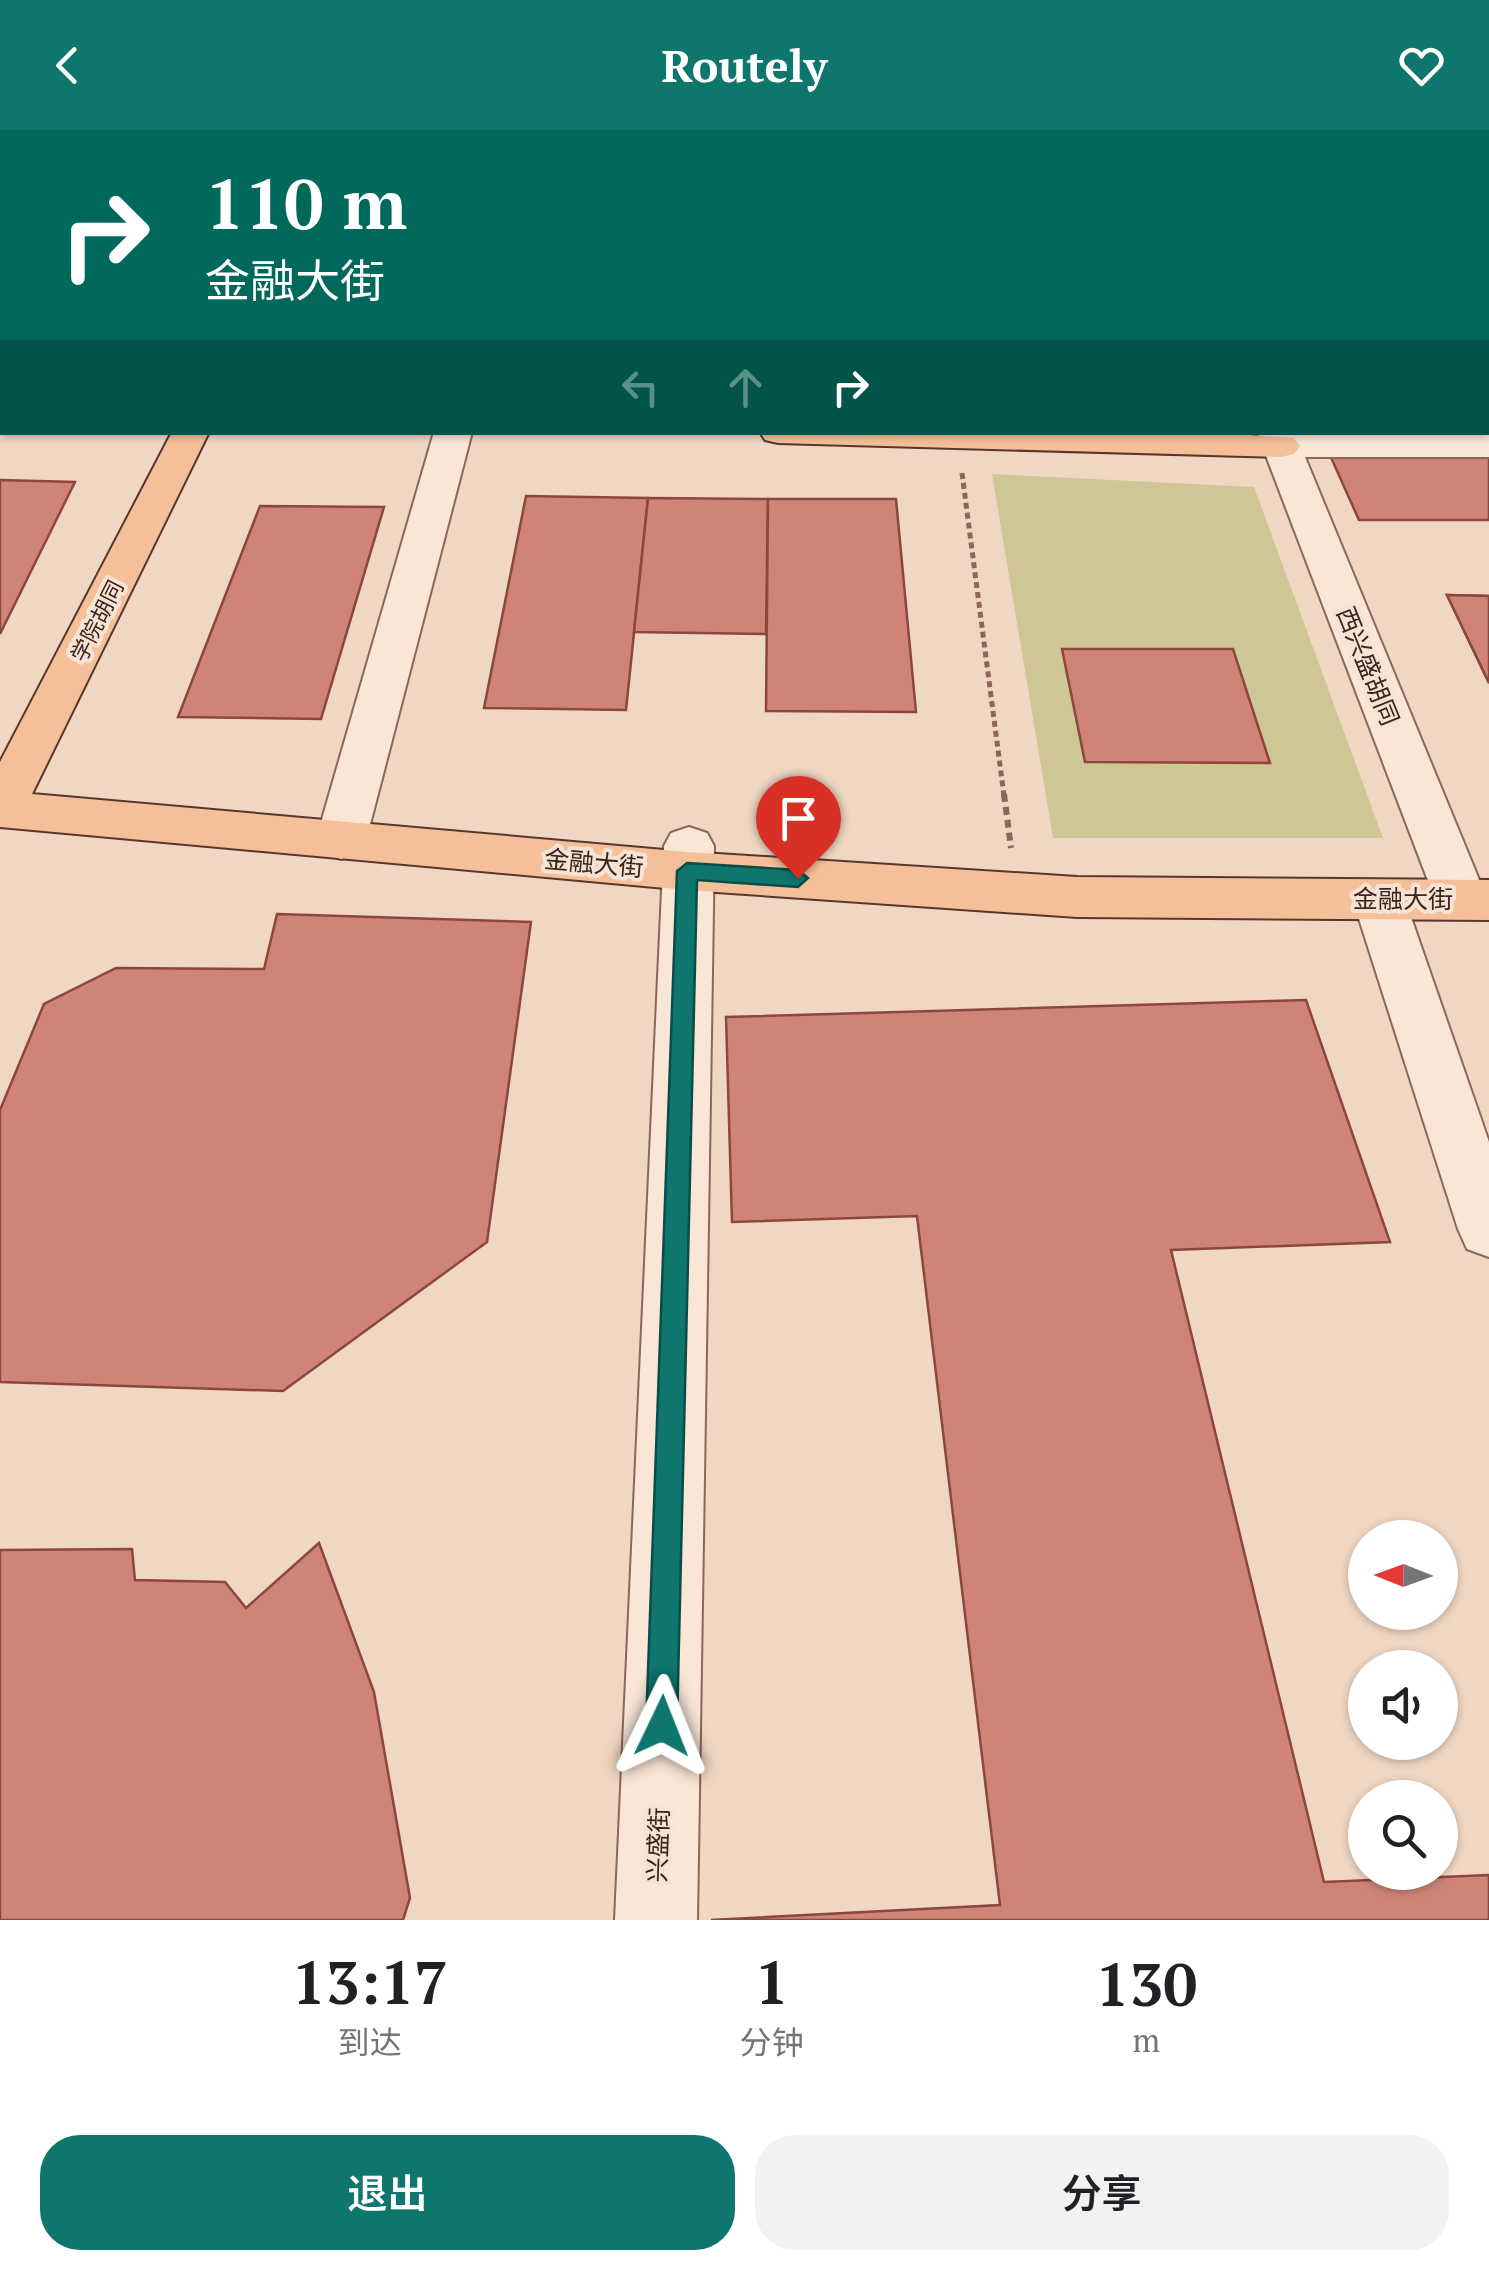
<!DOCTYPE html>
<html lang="zh">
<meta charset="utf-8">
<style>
body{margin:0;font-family:"PT Serif","Noto Sans SC",serif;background:#f2f2f2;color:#202124;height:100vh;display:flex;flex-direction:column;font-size:38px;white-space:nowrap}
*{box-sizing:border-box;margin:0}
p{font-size:32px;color:#757577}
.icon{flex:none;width:55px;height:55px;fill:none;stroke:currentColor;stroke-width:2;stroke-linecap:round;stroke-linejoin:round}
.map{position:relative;height:1790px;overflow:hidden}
.drawer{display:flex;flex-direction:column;background:#fff;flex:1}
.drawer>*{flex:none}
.banner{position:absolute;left:0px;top:0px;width:1490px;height:305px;box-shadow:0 2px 8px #0004;background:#00695c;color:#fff;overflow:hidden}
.needle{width:65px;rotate:271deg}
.controls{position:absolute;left:1348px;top:1390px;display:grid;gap:20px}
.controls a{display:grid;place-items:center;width:110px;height:110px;border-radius:50%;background:#fff;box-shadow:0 2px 8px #0004;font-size:50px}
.pin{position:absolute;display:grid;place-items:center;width:85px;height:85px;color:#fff;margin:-102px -42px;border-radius:50% 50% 50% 0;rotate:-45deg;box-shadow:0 0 10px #0007}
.pin .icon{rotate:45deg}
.me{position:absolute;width:110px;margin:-55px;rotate:2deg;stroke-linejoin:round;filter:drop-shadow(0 0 8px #0008)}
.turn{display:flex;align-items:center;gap:35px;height:210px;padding:0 40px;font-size:45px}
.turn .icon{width:130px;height:130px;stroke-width:2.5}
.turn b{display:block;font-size:70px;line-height:85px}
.lanes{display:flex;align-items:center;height:95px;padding:0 40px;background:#0003;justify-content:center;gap:50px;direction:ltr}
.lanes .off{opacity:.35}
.eta{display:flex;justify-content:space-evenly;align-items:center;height:170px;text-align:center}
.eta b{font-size:60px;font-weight:600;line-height:70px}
.action{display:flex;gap:20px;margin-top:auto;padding:20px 40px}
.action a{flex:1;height:115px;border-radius:40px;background:#0f766e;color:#fff;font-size:40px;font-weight:600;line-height:115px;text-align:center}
.action a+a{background:#f2f2f2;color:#202124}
header{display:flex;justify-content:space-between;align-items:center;height:130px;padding:0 40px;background:#0f766e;color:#fff;font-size:45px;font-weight:600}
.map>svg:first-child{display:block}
.green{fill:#cfc696}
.building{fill:#d08477;stroke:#8c473d;stroke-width:2.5}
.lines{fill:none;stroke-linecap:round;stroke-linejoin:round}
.minor-casing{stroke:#8c6659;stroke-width:4}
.major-casing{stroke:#59362d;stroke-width:4}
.path-far1{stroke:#8c6659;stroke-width:5;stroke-dasharray:6 4;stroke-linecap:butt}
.path{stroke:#8c6659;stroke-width:6;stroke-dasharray:8 5;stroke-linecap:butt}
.minor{fill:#fae6d7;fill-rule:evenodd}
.major{fill:#f5c099;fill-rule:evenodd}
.route{fill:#0f766e;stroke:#0a4d48;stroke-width:2.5}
.labels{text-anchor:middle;stroke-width:8;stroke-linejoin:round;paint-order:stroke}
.far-street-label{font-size:22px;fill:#3b241e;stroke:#f7e3d3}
.street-label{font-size:25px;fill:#3b241e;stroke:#f7e3d3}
</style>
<header><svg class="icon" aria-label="back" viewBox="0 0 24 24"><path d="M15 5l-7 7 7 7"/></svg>Routely<svg class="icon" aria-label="heart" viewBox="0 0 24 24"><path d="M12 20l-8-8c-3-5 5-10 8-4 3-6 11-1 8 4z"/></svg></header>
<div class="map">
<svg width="1489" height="1790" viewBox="0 0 1489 1790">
<rect width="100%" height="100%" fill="#f0d7c3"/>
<g class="green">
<path d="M 558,0 L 969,0 L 970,2 L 557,2 Z"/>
<path d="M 992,344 L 1254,357 L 1383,708 L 1053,708 Z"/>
</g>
<g class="building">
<path d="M 1210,0 L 1426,0 L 1428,2 L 1211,2 Z"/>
<path d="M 1329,323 L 1489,324 L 1489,390 L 1359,390 Z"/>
<path d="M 0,350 L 75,352 L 0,504 Z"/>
<path d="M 526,366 L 648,368 L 626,580 L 484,578 Z"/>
<path d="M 648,368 L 768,369 L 766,504 L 634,502 Z"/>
<path d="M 768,369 L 896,369 L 916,582 L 766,581 Z"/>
<path d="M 260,376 L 384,377 L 321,589 L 178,587 Z"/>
<path d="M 1447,465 L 1489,466 L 1489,553 Z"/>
<path d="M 1447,465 L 1489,466 L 1489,553 Z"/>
<path d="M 1062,519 L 1233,519 L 1270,633 L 1085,632 Z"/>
<path d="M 277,784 L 531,792 L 487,1112 L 283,1261 L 0,1252 L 0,980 L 44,874 L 116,838 L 264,839 Z"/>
<path d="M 1306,870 L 1390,1112 L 1171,1120 L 1324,1752 L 1489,1745 L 1489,1790 L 711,1790 L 1000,1775 L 917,1086 L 732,1092 L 726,887 Z"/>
<path d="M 319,1413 L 374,1562 L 410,1768 L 403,1790 L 0,1790 L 0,1420 L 132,1419 L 135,1450 L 225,1452 L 246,1478 Z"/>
</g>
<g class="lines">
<defs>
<g id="minor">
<path d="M 1139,0 L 1167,0 L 1168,2 L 1140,2 Z"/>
<path d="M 1441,0 L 1470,0 L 1471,2 L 1442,2 Z"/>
<rect x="1488" y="36" width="1" height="20"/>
<path d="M 434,302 L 472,302 L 366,710 L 359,723 L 341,729 L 323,723 L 316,710 Z"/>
<path d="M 1257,302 L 1489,305 L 1489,327 L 1305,327 L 1487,769 L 1479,783 L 1461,789 L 1443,783 L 1435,769 Z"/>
<path d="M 689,697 L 707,703 L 714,716 L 697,1790 L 615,1790 L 664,716 L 671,703 Z"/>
<path d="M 1379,750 L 1397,756 L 1405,770 L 1489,1012 L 1489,1127 L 1467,1119 L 1458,1099 L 1353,770 L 1361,756 Z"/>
</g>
<g id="major">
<rect x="0" y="274" width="2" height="22"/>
<path d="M 172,302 L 209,302 L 32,664 L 687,722 L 1077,747 L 1489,750 L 1489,790 L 1077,787 L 687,760 L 0,697 L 0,632 Z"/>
<path d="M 760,302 L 1203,302 L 1294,308 L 1300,316 L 1294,324 L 1281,327 L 778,313 L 765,310 Z"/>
</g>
</defs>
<use href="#minor" class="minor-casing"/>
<use href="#major" class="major-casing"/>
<path class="path-far1" d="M 962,343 L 1004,666"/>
<path class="path" d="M 1004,664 L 1011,718"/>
<use href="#minor" class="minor"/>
<use href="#major" class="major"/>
</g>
<path class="route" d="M 687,733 L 798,740 L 808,748 L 798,757 L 697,750 L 677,1596 L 673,1607 L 662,1611 L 650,1607 L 646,1596 L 677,741 Z"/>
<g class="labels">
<g class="far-street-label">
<text transform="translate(97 491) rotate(-63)" y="8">学院胡同</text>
</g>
<g class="street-label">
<text transform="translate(1368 536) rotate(68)" y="9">西兴盛胡同</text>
<text transform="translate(594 733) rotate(5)" y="9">金融大街</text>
<text x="1403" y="778">金融大街</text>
<text transform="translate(658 1715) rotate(-88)" y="9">兴盛街</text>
</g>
</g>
</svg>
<div class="controls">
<a><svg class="needle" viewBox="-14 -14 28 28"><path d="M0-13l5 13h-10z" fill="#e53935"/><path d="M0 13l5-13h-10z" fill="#757577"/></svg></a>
<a><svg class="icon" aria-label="sound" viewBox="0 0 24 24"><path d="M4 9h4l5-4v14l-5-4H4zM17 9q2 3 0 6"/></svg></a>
<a><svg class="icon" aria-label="search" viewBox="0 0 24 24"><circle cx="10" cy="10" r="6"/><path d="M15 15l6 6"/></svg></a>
</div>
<div class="pin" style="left:798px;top:748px;background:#d93025"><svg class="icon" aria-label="arrive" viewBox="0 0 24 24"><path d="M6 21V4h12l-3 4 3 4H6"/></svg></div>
<svg class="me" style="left:662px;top:1596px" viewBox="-20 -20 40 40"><path d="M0-17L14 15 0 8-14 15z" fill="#0f766e" stroke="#fff" stroke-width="4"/></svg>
<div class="banner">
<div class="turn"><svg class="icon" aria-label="right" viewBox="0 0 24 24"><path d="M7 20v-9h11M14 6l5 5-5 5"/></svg><div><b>110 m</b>金融大街</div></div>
<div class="lanes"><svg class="icon off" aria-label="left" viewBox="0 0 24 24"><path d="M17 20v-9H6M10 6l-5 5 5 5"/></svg><svg class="icon off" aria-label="ahead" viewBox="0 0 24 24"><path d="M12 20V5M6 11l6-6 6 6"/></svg><svg class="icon" aria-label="right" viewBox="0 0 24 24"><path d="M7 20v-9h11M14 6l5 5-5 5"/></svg></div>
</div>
</div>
<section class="drawer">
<div class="eta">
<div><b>13:17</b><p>到达</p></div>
<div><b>1</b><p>分钟</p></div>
<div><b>130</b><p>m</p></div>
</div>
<div class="action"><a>退出</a><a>分享</a></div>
</section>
